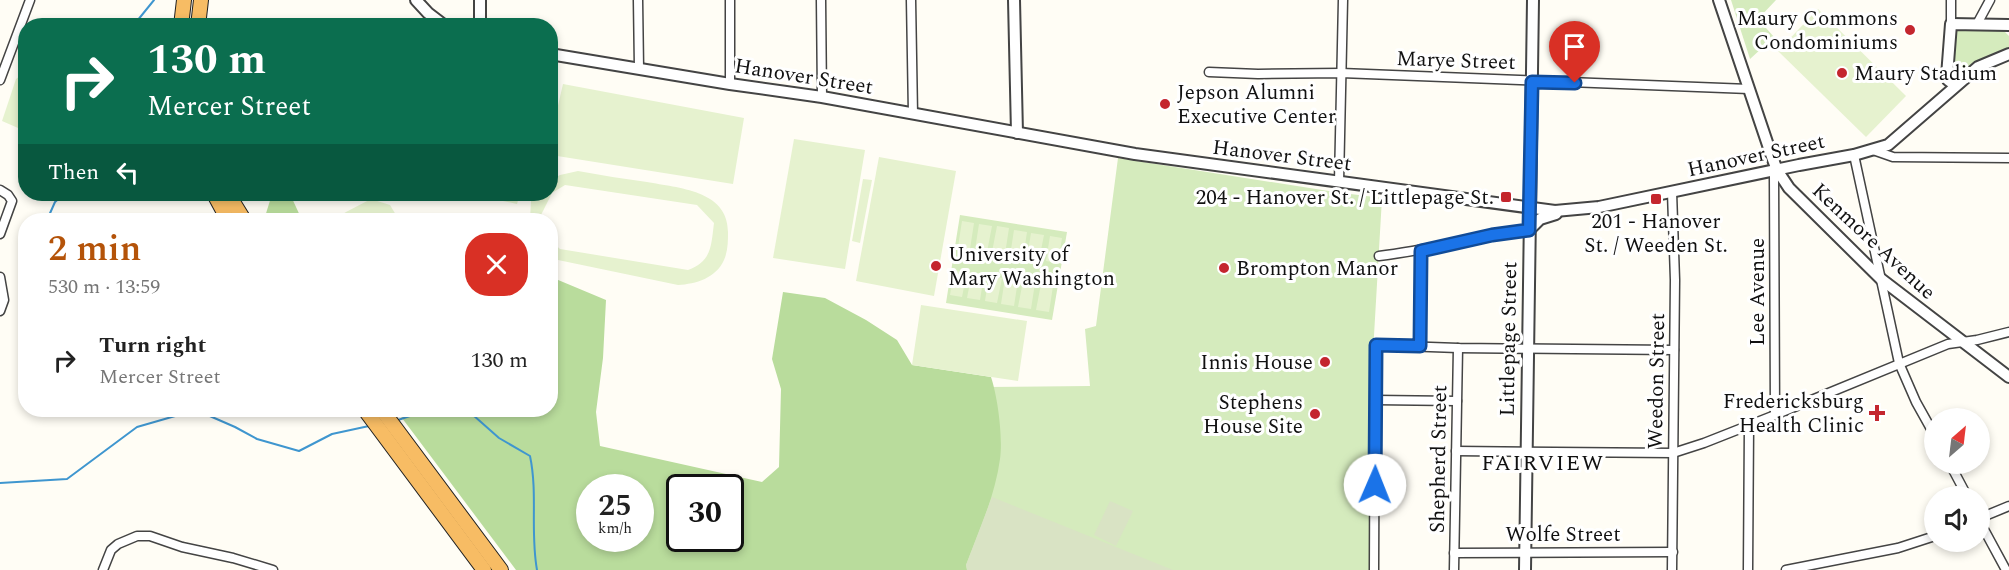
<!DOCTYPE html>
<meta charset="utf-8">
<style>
body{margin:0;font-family:Spectral,serif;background:#f2f2f2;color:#222;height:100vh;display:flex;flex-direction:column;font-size:22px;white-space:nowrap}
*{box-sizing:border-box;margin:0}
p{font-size:20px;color:#767676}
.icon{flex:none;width:33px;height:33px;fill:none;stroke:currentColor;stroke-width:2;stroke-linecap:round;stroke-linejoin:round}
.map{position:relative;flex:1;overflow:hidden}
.panel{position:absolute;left:18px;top:213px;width:540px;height:204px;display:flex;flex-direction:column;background:#fff;border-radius:24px;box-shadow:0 3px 9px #0003}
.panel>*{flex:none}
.guide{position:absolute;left:18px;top:18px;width:540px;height:183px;border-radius:24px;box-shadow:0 3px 9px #0003;background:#0b6e4f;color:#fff;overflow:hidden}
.needle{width:39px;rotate:28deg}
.controls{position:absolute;left:1924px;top:408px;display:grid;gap:12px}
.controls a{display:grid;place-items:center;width:66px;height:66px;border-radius:50%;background:#fff;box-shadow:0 3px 9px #0003;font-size:30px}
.speed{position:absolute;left:576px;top:474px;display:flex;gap:12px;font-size:30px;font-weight:700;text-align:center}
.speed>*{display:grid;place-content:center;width:78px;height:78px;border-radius:50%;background:#fff;box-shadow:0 3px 9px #0003;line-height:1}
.speed small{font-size:15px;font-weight:400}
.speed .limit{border:3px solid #111;border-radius:9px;background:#fff;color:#111}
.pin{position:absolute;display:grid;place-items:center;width:51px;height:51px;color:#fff;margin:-62px -26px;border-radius:50% 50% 50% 0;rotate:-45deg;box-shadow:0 0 6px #0007}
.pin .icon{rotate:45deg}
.me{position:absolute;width:66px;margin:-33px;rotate:1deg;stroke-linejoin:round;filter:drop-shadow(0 0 4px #0008)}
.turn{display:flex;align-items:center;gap:21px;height:126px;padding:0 30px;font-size:27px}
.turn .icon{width:78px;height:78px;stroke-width:2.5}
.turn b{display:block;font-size:42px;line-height:51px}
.then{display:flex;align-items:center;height:57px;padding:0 30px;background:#0003;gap:12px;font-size:22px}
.round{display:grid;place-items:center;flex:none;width:63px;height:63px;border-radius:24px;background:#f2f2f2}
.summary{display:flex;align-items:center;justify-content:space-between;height:102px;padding:0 30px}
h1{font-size:36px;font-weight:600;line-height:45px;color:#b45309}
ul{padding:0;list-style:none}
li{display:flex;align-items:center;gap:18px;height:90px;padding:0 30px}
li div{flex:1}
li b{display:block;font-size:22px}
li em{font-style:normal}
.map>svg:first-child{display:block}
.green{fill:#d5ebbd;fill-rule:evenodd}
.forest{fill:#b9dc9c;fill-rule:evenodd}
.cemetery{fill:#d9e3c4}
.pitch{fill:#e6f2cf}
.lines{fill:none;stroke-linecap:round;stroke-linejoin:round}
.stream{stroke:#3f96cf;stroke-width:2}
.minor-casing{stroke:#444;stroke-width:11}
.tertiary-casing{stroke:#444;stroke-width:14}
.trunk-casing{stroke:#222;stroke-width:16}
.minor{stroke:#fff;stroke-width:8}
.tertiary{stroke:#fff;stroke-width:10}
.trunk{stroke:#f7bc64;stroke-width:14}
.route-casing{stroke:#114b97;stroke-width:15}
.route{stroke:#1a73e8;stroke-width:10}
.poi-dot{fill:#c4262e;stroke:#fff;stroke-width:2}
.labels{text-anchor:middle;stroke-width:6;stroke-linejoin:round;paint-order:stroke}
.poi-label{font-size:21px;fill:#111;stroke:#fff;text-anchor:end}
.street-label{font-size:21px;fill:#111;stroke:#fff}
.neighbourhood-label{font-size:22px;letter-spacing:1.5px;fill:#111;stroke:#fff}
</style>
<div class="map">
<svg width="2009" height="570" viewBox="0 0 2009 570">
<rect width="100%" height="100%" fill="#fffdf5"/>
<g class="green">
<path d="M 1731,0 L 1776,0 L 1758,19 L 1774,37 L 1750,59 Z"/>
<path d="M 1960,29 L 2003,30 L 2009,36 L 2009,48 L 1998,55 L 1995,53 L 1980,59 L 1967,69 L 1967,73 L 1958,78 L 1953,73 L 1956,41 L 1953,38 L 1956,32 Z"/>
<path d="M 1118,158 L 1335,192 L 1382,198 L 1371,387 L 1369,570 L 537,570 L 517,449 L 786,497 L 985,387 L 1090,386 L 1085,329 L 1096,326 ZM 590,488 L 640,488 L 640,538 L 590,538 ZM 680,488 L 730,488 L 730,538 L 680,538 Z"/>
<path d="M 960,215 L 1067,232 L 1052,320 L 946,303 Z"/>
</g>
<g class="forest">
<path d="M 272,194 L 290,194 L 302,220 L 264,220 Z"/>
<path d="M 551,277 L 606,300 L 603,358 L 596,412 L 600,446 L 762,482 L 779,467 L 781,389 L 772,359 L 783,292 L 825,298 L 866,320 L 897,340 L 912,365 L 991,377 C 998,398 1003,438 1000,459 C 995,496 979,531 966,565 L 967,570 L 516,570 L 396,410 L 550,410 ZM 590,488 L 640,488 L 640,538 L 590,538 ZM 680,488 L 730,488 L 730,538 L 680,538 Z"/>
</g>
<g class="cemetery">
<path d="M 992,497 L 1173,570 L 967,570 L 966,565 Z"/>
<path d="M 1110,501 L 1133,511 L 1116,546 L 1094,535 Z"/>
</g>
<g class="pitch">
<path d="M 1818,9 L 1906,96 L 1866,137 L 1778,51 Z"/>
<path d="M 25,67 L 26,131 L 25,131 L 2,121 L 16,79 L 24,73 Z"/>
<path d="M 563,84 L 744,118 L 733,184 L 551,155 L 551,136 Z"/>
<path d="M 794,139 L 865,150 L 845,269 L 773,258 Z"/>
<path d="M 879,157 L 956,171 L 934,296 L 856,281 Z"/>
<path d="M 578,171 C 601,175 624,179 647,182 C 678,188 728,190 728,232 C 728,241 728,251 724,260 C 716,278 696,284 678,285 L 558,260 L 551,256 L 551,241 L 560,249 L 688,270 C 712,261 711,246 714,223 L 697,205 L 565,185 L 552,193 L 540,217 L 540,220 L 530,220 L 531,201 L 536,194 L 550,194 L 551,180 L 560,175 Z"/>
<path d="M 863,179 L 872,180 L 860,243 L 852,241 Z"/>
<path d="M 470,194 L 520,194 L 517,204 Z"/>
<path d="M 371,199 L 390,205 L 399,220 L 334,220 L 346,212 Z"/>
<path d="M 962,221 L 974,223 L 970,249 L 958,247 Z"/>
<path d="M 979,224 L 992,226 L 987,252 L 975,250 Z"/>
<path d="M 997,226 L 1009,228 L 1005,254 L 992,252 Z"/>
<path d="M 1014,230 L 1027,232 L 1023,258 L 1010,256 Z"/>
<path d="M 1031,233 L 1044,235 L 1039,260 L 1027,258 Z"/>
<path d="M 1050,236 L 1062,238 L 1058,263 L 1046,261 Z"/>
<path d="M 954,270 L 967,272 L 962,297 L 950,295 Z"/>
<path d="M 972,272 L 984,275 L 980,300 L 967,298 Z"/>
<path d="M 989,275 L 1002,278 L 997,303 L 985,301 Z"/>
<path d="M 1005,278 L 1018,280 L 1014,306 L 1001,304 Z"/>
<path d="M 1023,281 L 1035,283 L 1031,309 L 1018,307 Z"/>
<path d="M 1041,284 L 1053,286 L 1049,312 L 1036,310 Z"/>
<path d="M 921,305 L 1027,321 L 1018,381 L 912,365 Z"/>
</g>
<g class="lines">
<g class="stream">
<path d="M 133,26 L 154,0"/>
<path d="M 47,220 L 55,202 L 64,194"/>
<path d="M 450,410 L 473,415 L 499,438 L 530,456 C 538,494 530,532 537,570"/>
<path d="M 395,421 L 428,410"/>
<path d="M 0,483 L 67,479 L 137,427 L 196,410 L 235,427 L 257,439 L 299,451 L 332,434 L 369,426"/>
</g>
<defs>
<g id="minor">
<path d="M 638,0 L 639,68"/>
<path d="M 730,0 L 730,84"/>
<path d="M 821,0 L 822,97"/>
<path d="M 911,0 L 913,114"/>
<path d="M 1951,24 L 1951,0"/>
<path d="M 1977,24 L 1990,0"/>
<path d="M 1209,72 L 1258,74 L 1341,73 L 1749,89"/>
<path d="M 0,80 L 30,0"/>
<path d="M 1873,150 L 1893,157 L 2009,158"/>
<path d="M 1854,155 L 1899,363 L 1916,402 L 1935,436"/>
<path d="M 1339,182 L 1343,0"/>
<path d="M 0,190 L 8,195 L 12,201 L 0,234"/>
<path d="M 1672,192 L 1675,280 L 1672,570"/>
<path d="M 1379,256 C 1429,250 1479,237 1529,230"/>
<path d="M 0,277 L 4,300 L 0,311"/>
<path d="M 1420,347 L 1421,251"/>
<path d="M 1375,400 L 1457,401"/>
<path d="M 1775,415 L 1774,176 L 1777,170"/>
<path d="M 1456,451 L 1673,453 L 1704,443 L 1775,415 L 1948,344 L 1977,340 L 2009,332"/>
<path d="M 1950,464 L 1967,496"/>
<path d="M 1980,518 L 2009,506"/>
<path d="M 1980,522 L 2006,570"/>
<path d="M 1454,553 L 1673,552"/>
<path d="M 103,570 L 111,550 L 118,544 L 137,536 L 150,536 L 182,547 L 233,558 L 273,570"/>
<path d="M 1374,570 L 1375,345 L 1458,348 L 1674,350"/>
<path d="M 1454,570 L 1458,348"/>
<path d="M 1748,570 L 1749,426"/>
<path d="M 1786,570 L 1898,548 L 1935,536"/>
</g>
<g id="tertiary">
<path d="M 416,0 L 428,13 L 445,26"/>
<path d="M 1014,0 L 1017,133"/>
<path d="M 1719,0 L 1772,157 L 1777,170 L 1789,188 L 1881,279 L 2009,377"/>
<path d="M 480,26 L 480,0"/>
<path d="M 550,54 L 730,84 L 822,97 L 1135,154 L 1555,211 L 1599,207 L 1799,165 L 1854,155 L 1888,145 L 1978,67 L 2009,54"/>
<path d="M 1957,83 L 1952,83 L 1948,80 L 1947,76 L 1951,24 L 2009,25"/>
<path d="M 1529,230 L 1540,219 L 1556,214"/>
<path d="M 1525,570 L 1533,0"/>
</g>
<g id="trunk">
<path d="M 181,26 L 184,0"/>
<path d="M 198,26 L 201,0"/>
<path d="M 214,194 L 228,220"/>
<path d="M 228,194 L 244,220"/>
<path d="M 365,410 L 484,570"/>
<path d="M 382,410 L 501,570"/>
</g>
</defs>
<use href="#minor" class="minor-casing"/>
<use href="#tertiary" class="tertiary-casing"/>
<use href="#trunk" class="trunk-casing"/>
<use href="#minor" class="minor"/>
<use href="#tertiary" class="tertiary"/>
<use href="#trunk" class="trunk"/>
</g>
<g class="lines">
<defs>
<path id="route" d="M 1375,485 L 1376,345 L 1420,346 L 1421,251 L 1492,235 L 1529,230 L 1532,82 L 1575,83"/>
</defs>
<use href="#route" class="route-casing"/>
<use href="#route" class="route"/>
</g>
<g class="poi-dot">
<circle cx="1910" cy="30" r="6"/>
<circle cx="1842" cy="73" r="6"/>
<circle cx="1165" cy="104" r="6"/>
<rect x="1500" y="191" width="12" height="12" rx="3"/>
<rect x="1650" y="193" width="12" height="12" rx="3"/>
<circle cx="936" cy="266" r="6"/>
<circle cx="1224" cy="268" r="6"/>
<circle cx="1325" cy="362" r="6"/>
<path d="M1874 404h6v6h6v6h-6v6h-6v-6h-6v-6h6z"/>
<circle cx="1315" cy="414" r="6"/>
</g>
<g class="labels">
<g class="poi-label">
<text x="1898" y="25">Maury Commons<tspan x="1898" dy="24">Condominiums</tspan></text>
<text x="1854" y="80" text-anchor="start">Maury Stadium</text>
<text x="1177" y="99" text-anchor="start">Jepson Alumni<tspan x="1177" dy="24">Executive Center</tspan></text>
<text x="1494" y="204">204 - Hanover St. / Littlepage St.</text>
<text x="1656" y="228" text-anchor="middle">201 - Hanover<tspan x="1656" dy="24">St. / Weeden St.</tspan></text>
<text x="948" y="261" text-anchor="start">University of<tspan x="948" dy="24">Mary Washington</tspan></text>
<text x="1236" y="275" text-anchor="start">Brompton Manor</text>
<text x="1313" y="369">Innis House</text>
<text x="1864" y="408">Fredericksburg<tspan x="1864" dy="24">Health Clinic</tspan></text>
<text x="1303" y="409">Stephens<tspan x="1303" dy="24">House Site</tspan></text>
</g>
<g class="street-label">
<text transform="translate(1456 60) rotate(2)" y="7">Marye Street</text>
<text transform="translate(804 76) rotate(9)" y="7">Hanover Street</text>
<text transform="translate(1282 155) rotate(7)" y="7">Hanover Street</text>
<text transform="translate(1756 155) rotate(-12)" y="7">Hanover Street</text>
<text transform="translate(1874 241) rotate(43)" y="7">Kenmore Avenue</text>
<text transform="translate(1757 292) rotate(-90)" y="7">Lee Avenue</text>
<text transform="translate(1508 339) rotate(-89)" y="7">Littlepage Street</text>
<text transform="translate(1656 381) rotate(-89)" y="7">Weedon Street</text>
<text transform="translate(1438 459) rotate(-89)" y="7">Shepherd Street</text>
<text x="1563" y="541">Wolfe Street</text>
</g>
<g class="neighbourhood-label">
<text x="1543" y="470">FAIRVIEW</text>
</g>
</g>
</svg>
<div class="controls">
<a><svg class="needle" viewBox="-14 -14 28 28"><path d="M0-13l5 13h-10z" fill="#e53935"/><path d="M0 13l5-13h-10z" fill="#767676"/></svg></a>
<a><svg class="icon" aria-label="sound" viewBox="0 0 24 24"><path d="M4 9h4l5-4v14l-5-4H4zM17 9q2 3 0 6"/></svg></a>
</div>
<div class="speed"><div>25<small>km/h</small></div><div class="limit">30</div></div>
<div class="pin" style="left:1575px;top:83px;background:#d93025"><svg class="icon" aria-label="arrive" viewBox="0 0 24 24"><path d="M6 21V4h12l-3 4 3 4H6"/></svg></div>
<svg class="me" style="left:1375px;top:485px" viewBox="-20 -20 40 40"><circle r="19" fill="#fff"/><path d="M0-13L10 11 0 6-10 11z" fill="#1a73e8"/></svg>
<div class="guide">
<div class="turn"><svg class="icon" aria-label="right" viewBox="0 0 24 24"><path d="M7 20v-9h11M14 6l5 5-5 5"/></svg><div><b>130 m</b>Mercer Street</div></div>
<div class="then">Then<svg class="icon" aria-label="left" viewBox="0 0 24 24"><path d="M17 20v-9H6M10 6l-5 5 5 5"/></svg></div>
</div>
<section class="panel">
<div class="summary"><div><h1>2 min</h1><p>530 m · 13:59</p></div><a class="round" style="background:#d93025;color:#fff"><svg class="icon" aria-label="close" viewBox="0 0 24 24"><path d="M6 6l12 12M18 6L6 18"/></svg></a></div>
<ul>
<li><svg class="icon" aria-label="right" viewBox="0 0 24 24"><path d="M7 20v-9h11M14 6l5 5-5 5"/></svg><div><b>Turn right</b><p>Mercer Street</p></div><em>130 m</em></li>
</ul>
</section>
</div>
